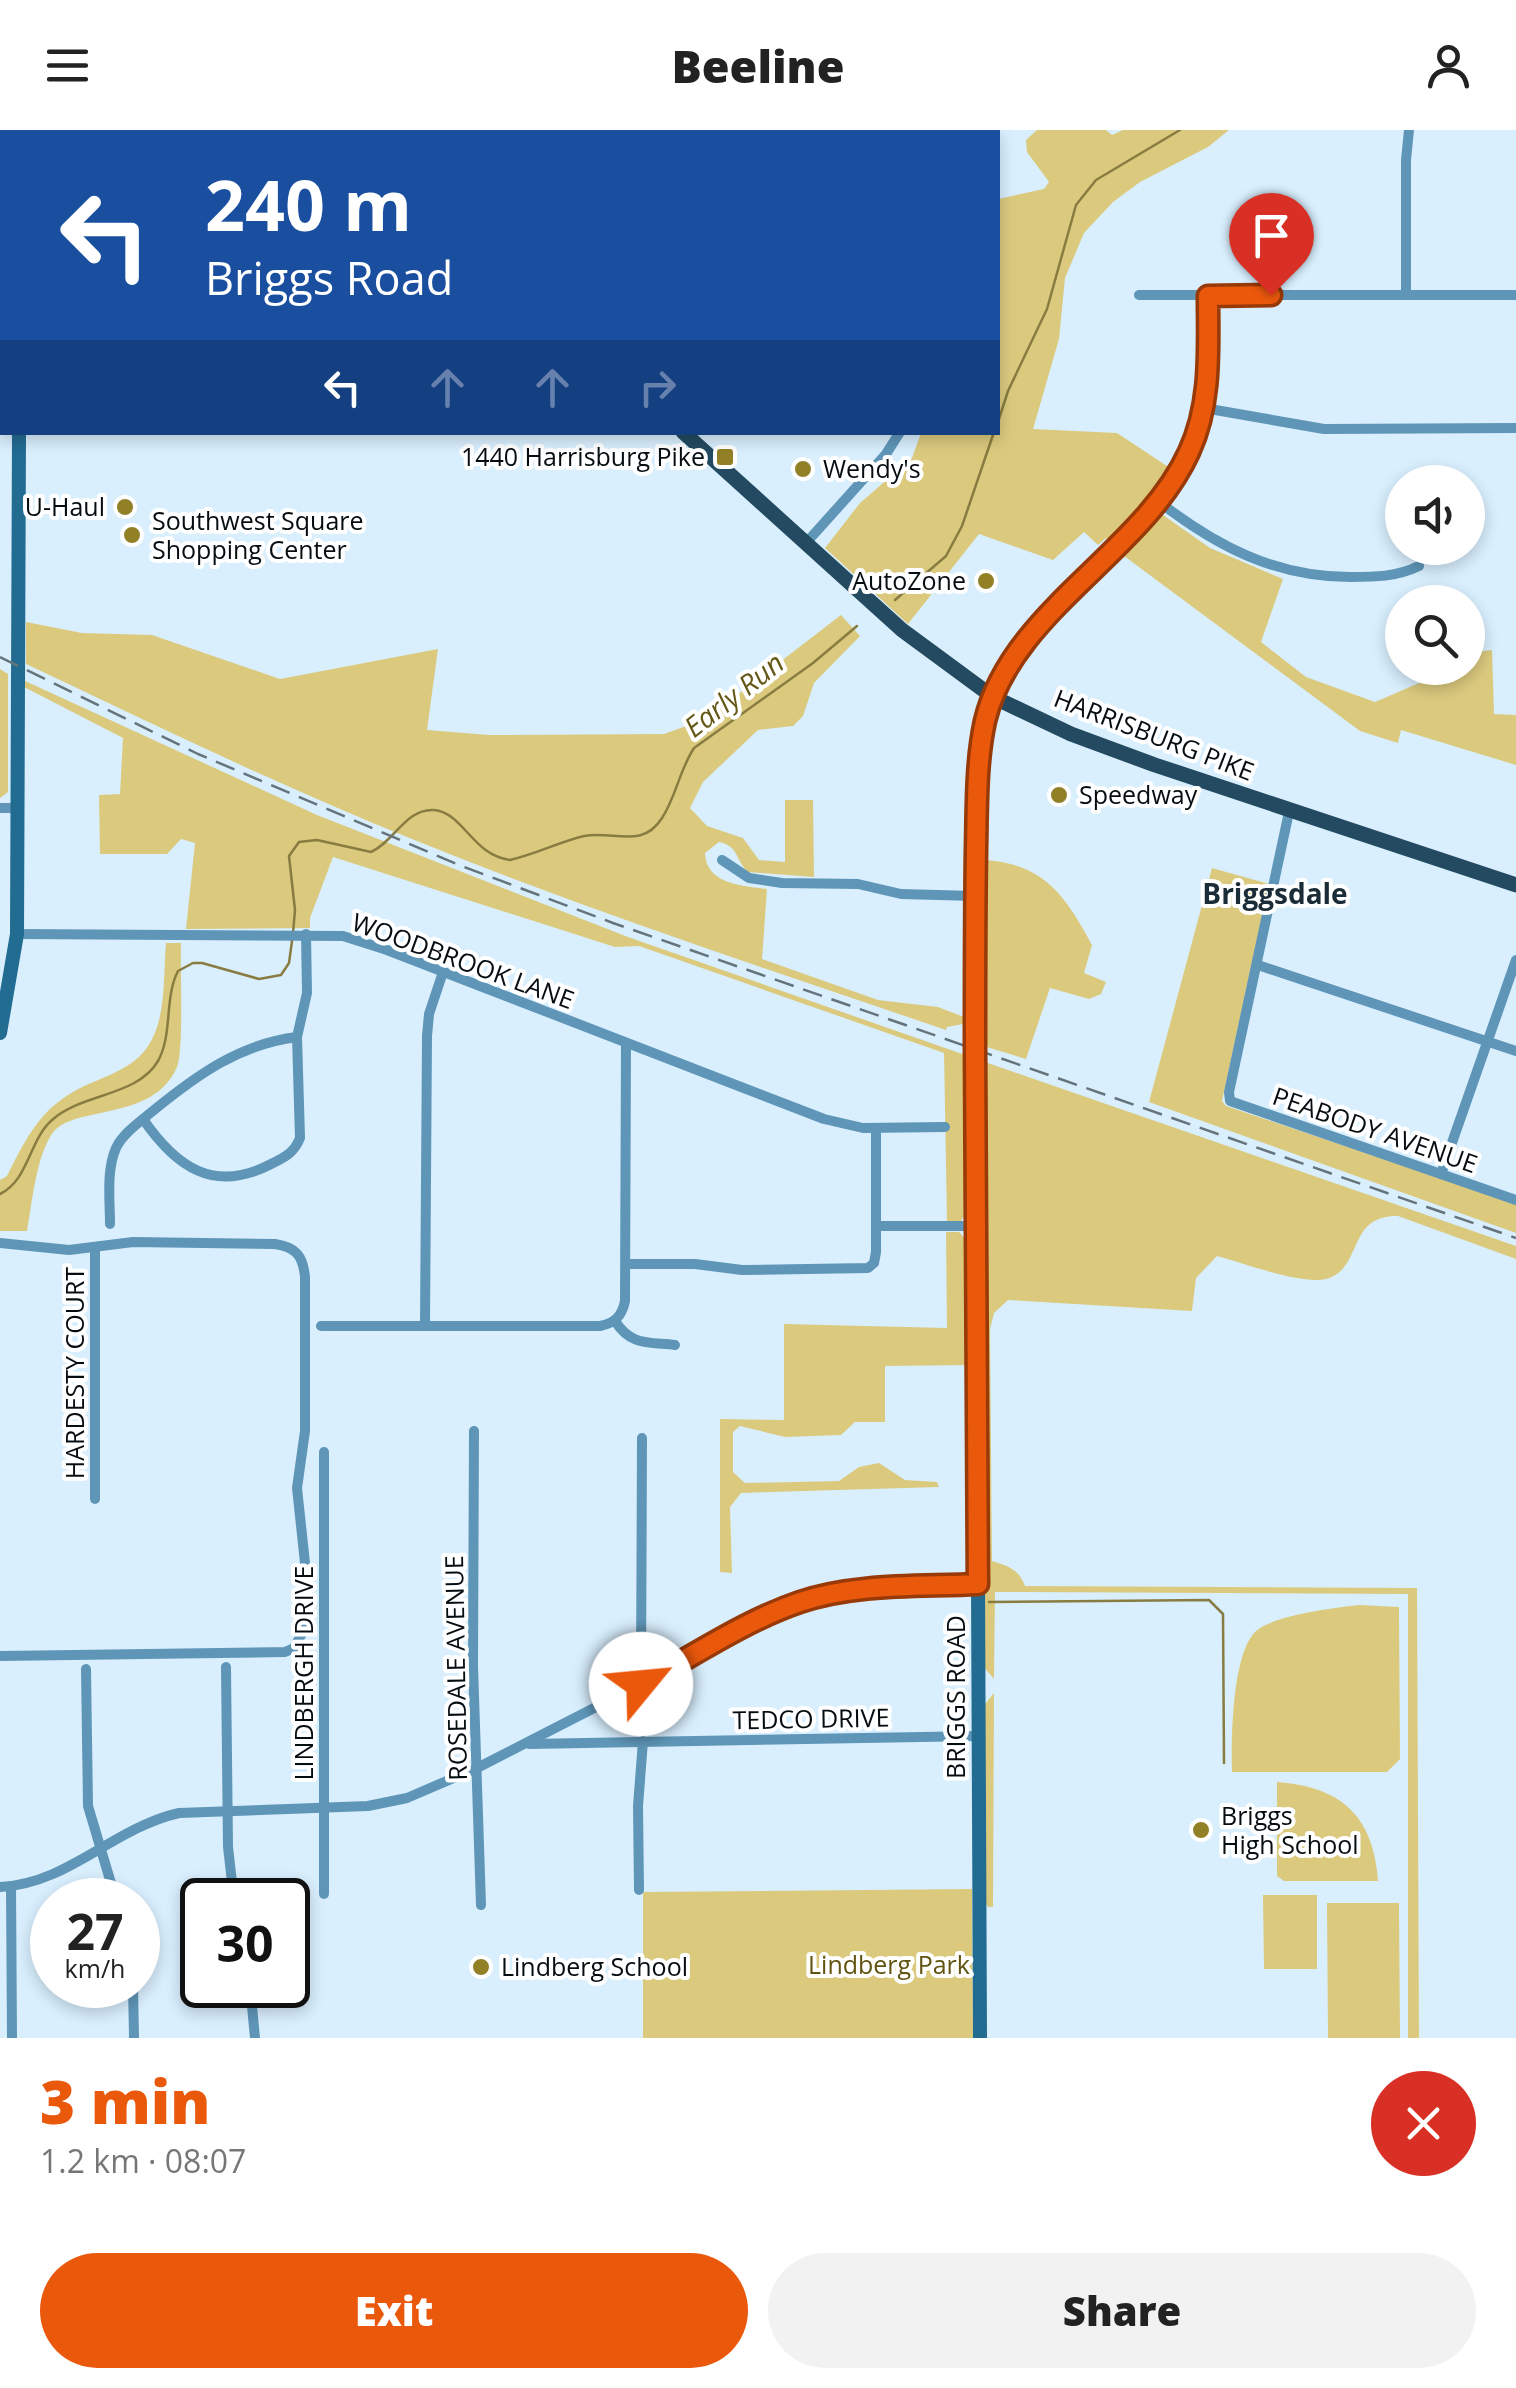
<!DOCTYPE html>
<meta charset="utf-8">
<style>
body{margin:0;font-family:"Open Sans",sans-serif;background:#f2f2f2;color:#222;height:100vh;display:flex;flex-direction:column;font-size:38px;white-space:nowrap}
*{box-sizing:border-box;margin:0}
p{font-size:32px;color:#767676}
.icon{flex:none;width:55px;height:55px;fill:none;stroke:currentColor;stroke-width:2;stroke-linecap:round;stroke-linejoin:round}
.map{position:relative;height:1908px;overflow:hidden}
.side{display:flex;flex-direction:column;background:#fff;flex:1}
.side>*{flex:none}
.top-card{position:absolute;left:0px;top:0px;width:1000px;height:305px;box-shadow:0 5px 15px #0003;background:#1a4fa0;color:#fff;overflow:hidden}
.fabs{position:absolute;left:1385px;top:335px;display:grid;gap:20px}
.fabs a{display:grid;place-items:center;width:100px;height:100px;border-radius:50%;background:#fff;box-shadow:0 5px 15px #0003;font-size:50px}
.speed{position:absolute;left:30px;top:1748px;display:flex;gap:20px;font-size:50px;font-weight:700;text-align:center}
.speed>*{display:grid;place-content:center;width:130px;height:130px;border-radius:50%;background:#fff;box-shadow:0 5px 15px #0003;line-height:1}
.speed small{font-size:25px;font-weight:400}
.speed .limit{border:5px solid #111;border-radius:15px;background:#fff;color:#111}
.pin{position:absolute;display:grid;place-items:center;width:85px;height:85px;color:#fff;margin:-102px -42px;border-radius:50% 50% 50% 0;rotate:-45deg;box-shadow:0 0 10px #0007}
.pin .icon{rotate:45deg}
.me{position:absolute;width:110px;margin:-55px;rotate:62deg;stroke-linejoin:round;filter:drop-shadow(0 0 8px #0008)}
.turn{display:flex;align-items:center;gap:35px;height:210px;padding:0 40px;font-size:45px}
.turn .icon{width:130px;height:130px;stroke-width:2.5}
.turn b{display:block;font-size:70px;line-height:85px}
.lanes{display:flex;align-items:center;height:95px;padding:0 40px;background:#0003;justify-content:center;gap:50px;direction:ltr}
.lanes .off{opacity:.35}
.round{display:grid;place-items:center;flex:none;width:105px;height:105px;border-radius:52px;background:#f2f2f2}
.summary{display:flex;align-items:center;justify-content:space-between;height:170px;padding:0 40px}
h1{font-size:60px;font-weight:800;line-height:75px;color:#ea580c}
.primary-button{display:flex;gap:20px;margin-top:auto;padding:20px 40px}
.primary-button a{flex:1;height:115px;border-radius:60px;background:#ea580c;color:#fff;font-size:40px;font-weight:800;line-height:115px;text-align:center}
.primary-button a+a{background:#f2f2f2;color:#222}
header{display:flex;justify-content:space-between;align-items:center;height:130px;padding:0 40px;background:#fff;font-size:45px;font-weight:800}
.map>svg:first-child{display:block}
.green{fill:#dbca7e}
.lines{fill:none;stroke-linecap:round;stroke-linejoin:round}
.stream{stroke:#887c40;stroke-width:2.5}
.street{stroke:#5f96b8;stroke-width:10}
.secondary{stroke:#226b91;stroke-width:14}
.primary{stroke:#234a60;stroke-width:15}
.rail{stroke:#65737b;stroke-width:2.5;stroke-dasharray:20 10;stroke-linecap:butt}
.route-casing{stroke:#983908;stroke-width:25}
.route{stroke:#ea580c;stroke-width:18}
.poi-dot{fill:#928027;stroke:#fff;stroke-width:4}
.labels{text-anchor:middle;stroke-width:8;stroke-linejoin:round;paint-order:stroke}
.poi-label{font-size:25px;fill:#060d11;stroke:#fff;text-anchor:start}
.street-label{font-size:25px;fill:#060d11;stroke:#fff}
.park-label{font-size:25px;fill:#615310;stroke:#fff}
.water-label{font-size:28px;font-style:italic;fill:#655816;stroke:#fff}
.neighbourhood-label{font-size:28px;font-weight:bold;fill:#1a2c37;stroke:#fff}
</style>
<header><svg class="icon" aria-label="menu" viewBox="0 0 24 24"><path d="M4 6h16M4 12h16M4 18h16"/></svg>Beeline<svg class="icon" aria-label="person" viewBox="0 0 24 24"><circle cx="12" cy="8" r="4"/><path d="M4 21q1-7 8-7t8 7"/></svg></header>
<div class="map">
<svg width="1516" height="1908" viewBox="0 0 1516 1908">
<rect width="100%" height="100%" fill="#d9effe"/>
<g class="green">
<path d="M 1037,0 L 1106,0 L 1112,5 L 1123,0 L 1229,0 L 1208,17 L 1140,52 L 1113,72 L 1084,103 L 1065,148 L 1059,209 L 1033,299 L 1117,303 L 1170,338 L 1149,369 L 1110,411 L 1106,408 L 1098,415 L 1084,402 L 1053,430 L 979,404 L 908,494 L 825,418 L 860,373 L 912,328 L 921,303 L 998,302 L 998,69 L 1044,59 L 1049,52 L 1027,22 L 1026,10 Z"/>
<path d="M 1163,385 L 1210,418 L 1283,449 L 1261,512 L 1306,547 L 1375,572 L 1440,544 L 1445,538 L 1468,538 L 1468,523 L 1492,520 L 1494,584 L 1516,585 L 1516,635 L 1401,600 L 1398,613 L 1360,601 L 1120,423 L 1154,387 Z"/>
<path d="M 841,485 L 860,506 L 814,553 L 803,586 L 793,596 L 758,600 L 703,652 L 690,678 L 707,696 L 743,708 L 759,730 L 785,732 L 785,670 L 813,670 L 814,747 L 748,742 C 735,730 739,716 719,712 L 705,723 C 706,754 742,756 767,759 L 762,829 L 878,870 L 938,877 L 964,887 L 963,894 L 947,897 L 946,900 C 767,839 587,780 412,709 C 280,656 153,594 26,534 L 26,492 L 82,503 L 152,505 L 280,549 L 438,519 L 427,600 L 489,605 L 664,604 L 706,589 Z"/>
<path d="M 0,539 L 8,544 L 8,662 L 0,668 Z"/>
<path d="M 23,550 L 317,685 L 628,807 L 968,926 L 969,1079 L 961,1091 L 947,1091 L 944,923 L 639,816 L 615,817 L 333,727 L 310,788 L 310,798 L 186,799 L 195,713 L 181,709 L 167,724 L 100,724 L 99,665 L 120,664 L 123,608 L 24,557 Z"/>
<path d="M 985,730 C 1045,734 1066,767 1092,815 L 1084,843 L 1106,852 L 1101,864 L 1089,869 L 1050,858 L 1026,929 L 980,915 Z"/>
<path d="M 1212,738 L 1269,754 L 1222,971 L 1226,976 L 1516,1074 L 1516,1103 L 1149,972 Z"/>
<path d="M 166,813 L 181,813 C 180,837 184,920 177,937 C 153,993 72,974 52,1004 C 36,1027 32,1074 27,1101 L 0,1101 L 0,1050 L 7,1046 C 24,1012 39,981 73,962 C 97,948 129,942 146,919 C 167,891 163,847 166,813 Z"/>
<path d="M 985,932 L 1516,1116 L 1516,1129 L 1398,1086 C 1346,1085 1364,1139 1326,1149 C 1301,1155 1244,1133 1217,1126 L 1196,1148 L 1192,1181 L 1008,1170 L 994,1183 L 990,1199 L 992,1431 C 1008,1436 1019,1439 1025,1456 L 1417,1458 L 1419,1908 L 1408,1908 L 1408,1464 L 995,1462 L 994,1549 L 982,1535 L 981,933 Z"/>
<path d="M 946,1102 L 959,1102 L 969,1113 L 972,1235 L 885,1236 L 885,1292 L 855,1292 L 841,1305 L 785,1307 L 740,1296 L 733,1302 L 733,1342 L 745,1353 L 839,1351 L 859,1337 L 879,1333 L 905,1350 L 937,1352 L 939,1357 L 741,1363 L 730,1377 L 732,1443 L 720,1442 L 720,1289 L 784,1290 L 784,1194 L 947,1198 Z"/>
<path d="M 1359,1475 L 1399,1477 L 1400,1629 L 1387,1642 L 1232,1642 C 1231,1609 1232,1528 1254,1503 C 1270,1485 1335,1478 1359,1475 Z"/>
<path d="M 994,1563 L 993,1777 L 988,1777 L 983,1769 L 982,1578 Z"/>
<path d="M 1277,1652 C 1341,1657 1373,1685 1378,1751 L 1284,1751 L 1277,1746 Z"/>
<path d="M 972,1759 L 973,1908 L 643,1908 L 643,1762 Z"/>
<path d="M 1263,1765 L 1317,1765 L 1317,1839 L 1264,1839 Z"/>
<path d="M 1327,1773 L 1399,1773 L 1400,1908 L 1328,1908 Z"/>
</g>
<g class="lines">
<g class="stream">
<path d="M 998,292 L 1008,261 L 1047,179 L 1076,75 L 1096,50 L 1180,0"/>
<path d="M 895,470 L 946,426 L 962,396 L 994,302"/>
<path d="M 293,803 L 295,780 L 289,726 L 299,712 L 317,710 L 371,722 C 394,712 406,678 434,680 C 464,683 472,725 510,730 C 536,724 559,712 584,706 C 613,700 642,720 662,688 C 676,667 679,641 694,618 L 813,533 L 857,496"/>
<path d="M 0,1064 C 29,1050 29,1010 52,990 C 81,963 137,967 158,931 C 173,904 164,868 178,841 L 193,833 L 202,833 L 259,849 L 281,845 L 289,833 L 292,811"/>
<path d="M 989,1472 L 1209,1470 L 1223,1484 L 1224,1633"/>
</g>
<g class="street">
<path d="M 190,0 L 193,2"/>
<path d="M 768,0 L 769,2"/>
<path d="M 898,2 L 899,0"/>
<path d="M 1270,90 L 1271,165"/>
<path d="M 1139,165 L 1516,165"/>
<path d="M 1406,165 L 1406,30 L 1409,0"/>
<path d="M 1204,278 L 1324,299 L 1516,298"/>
<path d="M 1158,371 C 1216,416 1275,447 1350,447 C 1375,447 1396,447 1419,436"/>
<path d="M 806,413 L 886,324 L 900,302"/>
<path d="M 993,567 C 1044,459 1175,401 1203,280 C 1212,244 1208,203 1208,166"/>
<path d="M 0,678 L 17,678"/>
<path d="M 1289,682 L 1229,962 L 1230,971 L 1516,1070"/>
<path d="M 722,730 L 749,748 L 782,753 L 858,754 L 901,764 L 975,766"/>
<path d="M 17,804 L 343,806 L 387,820 L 824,989 L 863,998 L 945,997"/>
<path d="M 1258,835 L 1516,921"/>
<path d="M 143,989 C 176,1037 214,1064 271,1034 C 285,1027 294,1023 300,1008 L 297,907 L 307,863 L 306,804"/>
<path d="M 1441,1044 L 1516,830"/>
<path d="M 110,1094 C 110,1070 106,1041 116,1018 C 123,1003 141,991 154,980 C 197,945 240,914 297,907"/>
<path d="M 877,1096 L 976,1096"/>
<path d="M 0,1113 L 69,1120 L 133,1112 L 275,1114 C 296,1117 303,1126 305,1147 L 305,1301 L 297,1358 L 305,1433 L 305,1498 L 294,1518 L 285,1522 L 0,1526"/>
<path d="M 95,1117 L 95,1369"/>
<path d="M 626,1134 L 695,1134 L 742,1140 L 868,1138 L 874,1133 L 876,1122 L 876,998"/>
<path d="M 615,1191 C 631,1216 648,1212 675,1215"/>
<path d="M 425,1195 L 427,906 L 429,884 L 443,842"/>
<path d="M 321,1196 L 600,1196 C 615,1193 622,1186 625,1171 L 626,913"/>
<path d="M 474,1301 L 473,1536 L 481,1775"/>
<path d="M 324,1322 L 324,1764"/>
<path d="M 226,1537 L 228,1717 L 234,1770"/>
<path d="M 86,1539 L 88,1676 L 116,1770"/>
<path d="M 641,1554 L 642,1308"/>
<path d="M 529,1614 L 979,1606"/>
<path d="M 11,1756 L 12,1908"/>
<path d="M 0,1757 C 68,1754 113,1698 179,1683 L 368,1676 L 407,1668 L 477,1638 L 641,1554 L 756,1491 L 802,1471 L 878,1458 L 978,1454"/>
<path d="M 639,1760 L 638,1676 L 643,1611"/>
<path d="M 133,1855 L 134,1908"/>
<path d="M 250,1855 L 255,1908"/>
</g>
<g class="secondary">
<path d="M 17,0 L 17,2"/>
<path d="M 0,903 L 17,804 L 19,302"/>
<path d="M 980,1908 L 975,766 C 977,700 973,631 993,567"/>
</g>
<g class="primary">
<path d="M 344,0 L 347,2"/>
<path d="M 683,302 L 902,500 L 993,567 L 1071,604 L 1155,635 L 1516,755"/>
</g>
<path class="rail" d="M 0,527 L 198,624 L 459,735 L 613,793 L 1516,1108"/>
</g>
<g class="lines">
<defs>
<path id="route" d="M 641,1554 C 692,1527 744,1491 800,1472 C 857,1453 919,1457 978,1454 C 976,1275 976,1096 975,916 C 975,851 975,785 976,719 C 977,677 976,632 985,591 C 1011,481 1143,423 1189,322 C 1212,273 1208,218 1208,166 L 1271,165"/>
</defs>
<use href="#route" class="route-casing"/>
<use href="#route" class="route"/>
</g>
<g class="poi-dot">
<rect x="715" y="317" width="20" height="20" rx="5"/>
<circle cx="803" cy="339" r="10"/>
<circle cx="125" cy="377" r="10"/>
<circle cx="132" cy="405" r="10"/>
<circle cx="986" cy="451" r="10"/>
<circle cx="1059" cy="665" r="10"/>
<circle cx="1201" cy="1700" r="10"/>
<circle cx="481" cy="1837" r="10"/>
</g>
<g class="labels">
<g class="poi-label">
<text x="705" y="336" text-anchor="end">1440 Harrisburg Pike</text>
<text x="823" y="348">Wendy's</text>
<text x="105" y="386" text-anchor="end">U-Haul</text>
<text x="152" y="400">Southwest Square<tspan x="152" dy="29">Shopping Center</tspan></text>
<text x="966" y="460" text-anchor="end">AutoZone</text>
<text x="1079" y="674">Speedway</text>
<text x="1221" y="1695">Briggs<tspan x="1221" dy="29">High School</tspan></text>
<text x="501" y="1846">Lindberg School</text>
</g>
<g class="street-label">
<text transform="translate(1154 605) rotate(21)" y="9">HARRISBURG PIKE</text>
<text transform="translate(463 831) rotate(20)" y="9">WOODBROOK LANE</text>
<text transform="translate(1375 1000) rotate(19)" y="9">PEABODY AVENUE</text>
<text transform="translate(75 1243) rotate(-90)" y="9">HARDESTY COURT</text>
<text transform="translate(456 1538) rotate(-91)" y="9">ROSEDALE AVENUE</text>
<text transform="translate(304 1543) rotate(-90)" y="9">LINDBERGH DRIVE</text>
<text transform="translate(956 1567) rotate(-90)" y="9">BRIGGS ROAD</text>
<text transform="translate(811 1589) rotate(-1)" y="9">TEDCO DRIVE</text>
</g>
<g class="park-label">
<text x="889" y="1844">Lindberg Park</text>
</g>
<g class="water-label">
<text transform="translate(734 565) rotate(-38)" y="10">Early Run</text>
</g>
<g class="neighbourhood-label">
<text x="1275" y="774">Briggsdale</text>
</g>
</g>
</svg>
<div class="fabs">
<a><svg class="icon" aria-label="sound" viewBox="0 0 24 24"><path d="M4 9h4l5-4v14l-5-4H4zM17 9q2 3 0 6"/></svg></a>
<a><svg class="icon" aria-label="search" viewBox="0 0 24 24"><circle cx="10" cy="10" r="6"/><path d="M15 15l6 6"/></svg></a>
</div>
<div class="speed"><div>27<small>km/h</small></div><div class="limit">30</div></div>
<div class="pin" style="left:1271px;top:165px;background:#d93025"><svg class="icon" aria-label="arrive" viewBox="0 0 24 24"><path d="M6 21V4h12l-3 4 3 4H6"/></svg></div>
<svg class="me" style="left:641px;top:1554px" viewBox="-20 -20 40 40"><circle r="19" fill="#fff"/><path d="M0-13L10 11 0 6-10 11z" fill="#ea580c"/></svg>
<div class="top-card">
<div class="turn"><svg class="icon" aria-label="left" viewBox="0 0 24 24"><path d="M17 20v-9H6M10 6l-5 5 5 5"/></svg><div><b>240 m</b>Briggs Road</div></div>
<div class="lanes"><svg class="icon" aria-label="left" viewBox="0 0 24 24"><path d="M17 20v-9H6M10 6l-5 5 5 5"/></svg><svg class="icon off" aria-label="ahead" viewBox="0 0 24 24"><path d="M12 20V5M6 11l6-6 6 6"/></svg><svg class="icon off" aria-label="ahead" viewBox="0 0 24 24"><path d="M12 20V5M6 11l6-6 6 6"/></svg><svg class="icon off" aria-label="right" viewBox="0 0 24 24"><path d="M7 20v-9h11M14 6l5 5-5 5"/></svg></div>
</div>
</div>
<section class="side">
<div class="summary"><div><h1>3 min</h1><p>1.2 km · 08:07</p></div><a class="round" style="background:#d93025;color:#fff"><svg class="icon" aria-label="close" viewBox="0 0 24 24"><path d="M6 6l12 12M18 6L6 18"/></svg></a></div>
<div class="primary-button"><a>Exit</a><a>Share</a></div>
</section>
